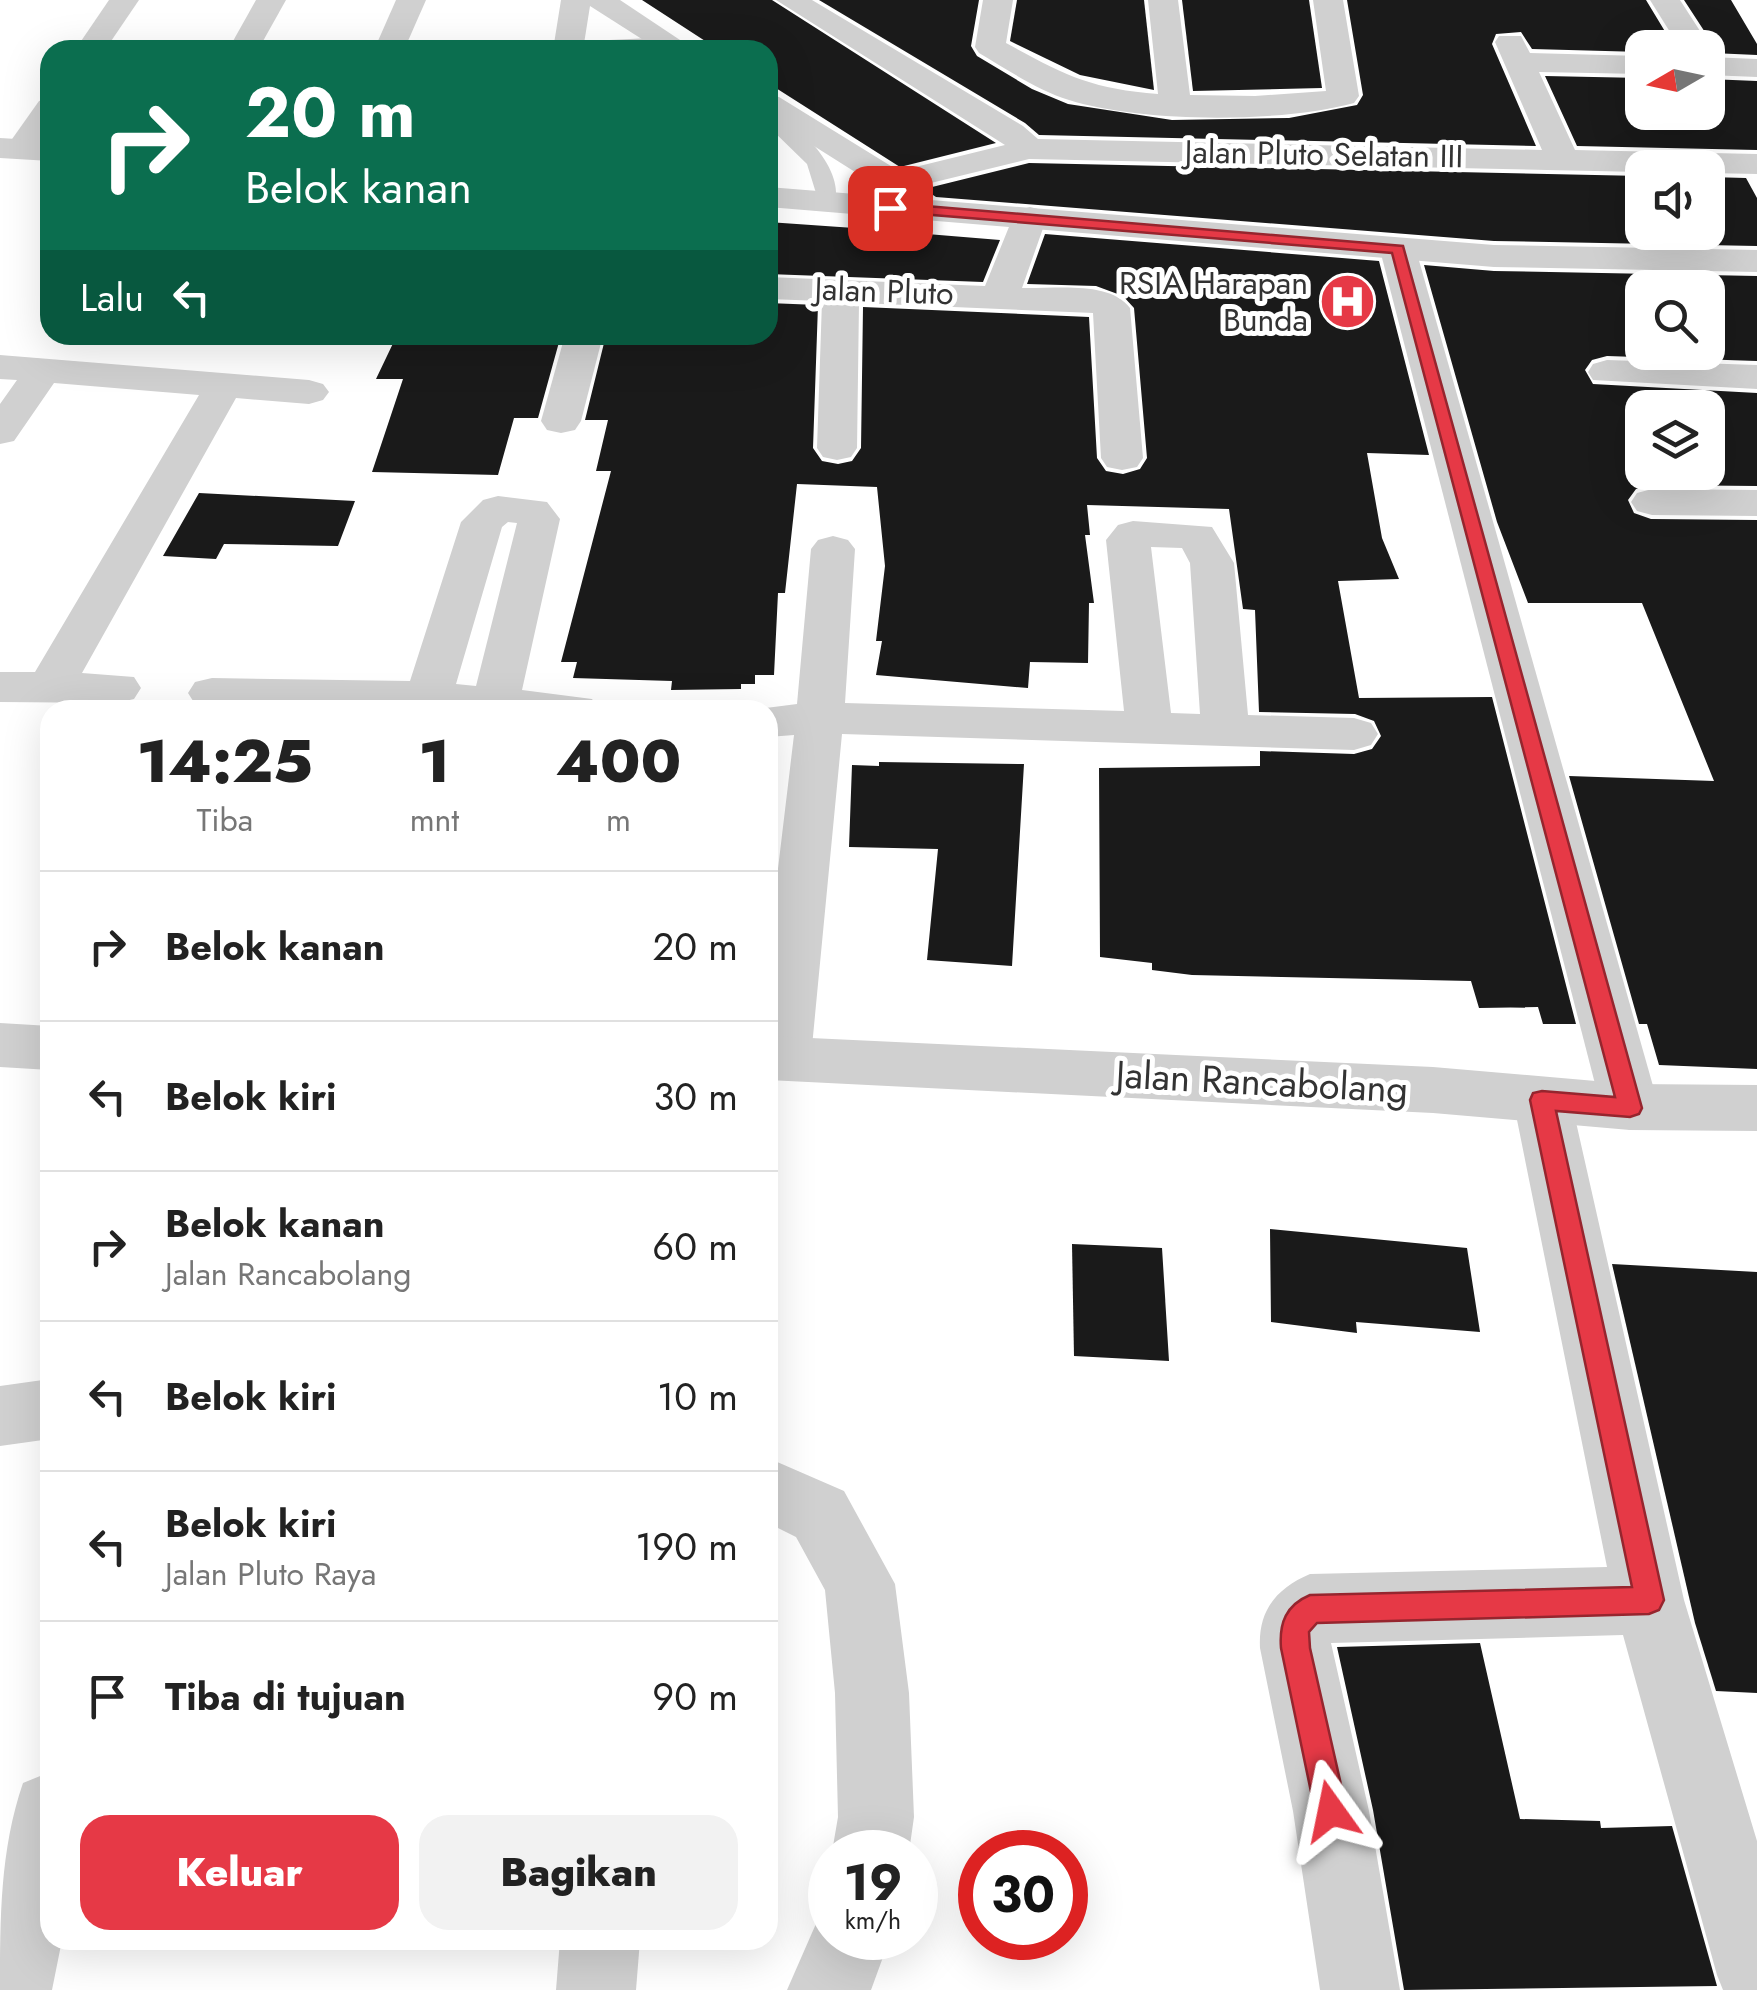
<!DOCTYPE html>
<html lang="id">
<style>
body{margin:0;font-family:Jost,sans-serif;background:#f2f2f2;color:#222;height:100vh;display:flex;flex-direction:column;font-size:38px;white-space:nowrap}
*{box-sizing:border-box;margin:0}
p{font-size:32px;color:#767676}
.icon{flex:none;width:55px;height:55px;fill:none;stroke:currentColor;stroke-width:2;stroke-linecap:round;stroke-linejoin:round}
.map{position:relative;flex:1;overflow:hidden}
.sheet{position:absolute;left:40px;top:700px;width:738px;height:1250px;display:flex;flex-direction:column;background:#fff;border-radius:30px;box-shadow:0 10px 40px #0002}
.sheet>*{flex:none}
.top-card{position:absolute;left:40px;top:40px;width:738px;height:305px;border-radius:30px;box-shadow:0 10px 40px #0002;background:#0b6e4f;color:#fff;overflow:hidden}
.needle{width:65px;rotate:261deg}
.tools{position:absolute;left:1625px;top:30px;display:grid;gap:20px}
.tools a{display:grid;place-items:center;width:100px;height:100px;border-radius:20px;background:#fff;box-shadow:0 10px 40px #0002;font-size:50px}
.speed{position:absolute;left:808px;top:1830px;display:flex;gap:20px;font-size:50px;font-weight:700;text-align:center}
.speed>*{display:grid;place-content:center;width:130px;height:130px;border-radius:50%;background:#fff;box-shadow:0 10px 40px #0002;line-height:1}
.speed small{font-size:25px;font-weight:400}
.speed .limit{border:15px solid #d22;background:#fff;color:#111}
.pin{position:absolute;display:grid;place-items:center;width:85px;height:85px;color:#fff;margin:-42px;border-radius:20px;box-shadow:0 5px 15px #0006}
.me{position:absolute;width:110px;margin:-55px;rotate:348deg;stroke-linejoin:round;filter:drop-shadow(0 0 8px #0008)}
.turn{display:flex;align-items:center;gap:35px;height:210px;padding:0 40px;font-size:45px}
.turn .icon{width:130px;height:130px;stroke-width:2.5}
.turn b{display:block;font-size:70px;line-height:85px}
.then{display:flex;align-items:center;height:95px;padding:0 40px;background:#0003;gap:20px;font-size:38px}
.eta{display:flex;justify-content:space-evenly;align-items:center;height:170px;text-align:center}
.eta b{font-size:60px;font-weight:800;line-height:70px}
.primary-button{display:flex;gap:20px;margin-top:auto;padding:20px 40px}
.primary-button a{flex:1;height:115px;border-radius:30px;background:#e63946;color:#fff;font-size:40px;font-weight:800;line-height:115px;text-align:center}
.primary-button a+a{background:#f2f2f2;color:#222}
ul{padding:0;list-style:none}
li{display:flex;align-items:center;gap:30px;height:150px;padding:0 40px;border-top:2px solid #e0e0e0}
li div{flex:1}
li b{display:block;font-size:38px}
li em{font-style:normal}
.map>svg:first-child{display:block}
.building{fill:#1a1a1a;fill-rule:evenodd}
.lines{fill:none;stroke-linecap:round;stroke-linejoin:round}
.service{fill:#d0d0d0;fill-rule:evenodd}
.minor{fill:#d0d0d0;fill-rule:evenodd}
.tertiary{fill:#d0d0d0;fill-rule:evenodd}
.route{fill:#e63946;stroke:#96252e;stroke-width:2.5}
.labels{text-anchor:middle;stroke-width:10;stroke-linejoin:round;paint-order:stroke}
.far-street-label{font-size:32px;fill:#333;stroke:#fff}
.far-poi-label{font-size:32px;fill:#333;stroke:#fff;text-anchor:end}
.street-label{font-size:38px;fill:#333;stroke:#fff}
</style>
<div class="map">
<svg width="1757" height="1990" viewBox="0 0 1757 1990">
<rect width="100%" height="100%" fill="#fff"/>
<g class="building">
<path d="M 642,0 L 772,0 L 996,143 L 900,167 L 768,83 L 768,50 L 719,50 Z"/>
<path d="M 819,0 L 979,0 L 971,46 L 977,56 L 1032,89 L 1068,104 L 1172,120 L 1289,118 L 1357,105 L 1363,95 L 1347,0 L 1646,0 L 1675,48 L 1642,48 L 1642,52 L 1532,49 L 1521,32 L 1496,34 L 1492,44 L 1536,146 L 1039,135 L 1025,123 Z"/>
<path d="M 1017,0 L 1144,0 L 1154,90 L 1080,75 L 1010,41 Z"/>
<path d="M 1182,0 L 1309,0 L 1322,88 L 1193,91 Z"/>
<path d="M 1684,0 L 1731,0 L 1757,44 L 1757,55 L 1712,53 L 1714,46 Z"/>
<path d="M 1545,76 L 1642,78 L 1642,112 L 1708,112 L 1708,79 L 1757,81 L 1757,150 L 1577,146 Z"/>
<path d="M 1029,163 L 1642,176 L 1642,232 L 1708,232 L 1708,177 L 1746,178 L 1757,198 L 1757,246 L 1494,241 L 936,197 L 924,189 Z"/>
<path d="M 768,222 L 854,228 L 1000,240 L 983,282 L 768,274 Z"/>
<path d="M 1045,234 L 1379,261 L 1429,455 L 1367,453 L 1382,538 L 1399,579 L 1338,581 L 1359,698 L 1492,697 L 1576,1024 L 1543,1024 L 1538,1007 L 1479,1008 L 1471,981 L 1192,975 L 1152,970 L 1152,963 L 1100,957 L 1099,768 L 1260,766 L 1260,751 L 1354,754 L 1372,749 L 1381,736 L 1374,721 L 1355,714 L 1259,712 L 1255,610 L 1243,609 L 1229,509 L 1087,505 L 1090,535 L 1085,535 L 1094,603 L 1089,603 L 1088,663 L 1030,662 L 1028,688 L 876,675 L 882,641 L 876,641 L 885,566 L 877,487 L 797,484 L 785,593 L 778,593 L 774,675 L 755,675 L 755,684 L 741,684 L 741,689 L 671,690 L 672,681 L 573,678 L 577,662 L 561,662 L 611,471 L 596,471 L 608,420 L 585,420 L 606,335 L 768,335 L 768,303 L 818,305 L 813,448 L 822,461 L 838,464 L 852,461 L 861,448 L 863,307 L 1089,317 L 1097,458 L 1106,471 L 1123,474 L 1140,469 L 1147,458 L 1134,308 L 1123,296 L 1096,286 L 1027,284 Z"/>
<path d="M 1424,265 L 1494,271 L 1757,276 L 1757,361 L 1607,356 L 1592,360 L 1585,370 L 1593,384 L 1757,393 L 1757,486 L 1652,485 L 1636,489 L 1628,500 L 1634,513 L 1651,519 L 1757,520 L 1757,1069 L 1659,1065 L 1647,1024 L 1639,1024 L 1569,776 L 1714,781 L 1642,603 L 1528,603 L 1497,522 ZM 1642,288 L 1708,288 L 1708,352 L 1642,352 ZM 1642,408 L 1708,408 L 1708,472 L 1642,472 Z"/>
<path d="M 397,335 L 561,335 L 538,418 L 514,418 L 498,475 L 372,472 L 403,379 L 376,379 Z"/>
<path d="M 199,493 L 355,501 L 338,546 L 224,544 L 216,559 L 163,556 Z"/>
<path d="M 879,762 L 1024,764 L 1012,966 L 927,960 L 938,849 L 849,847 L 852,765 L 879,766 Z"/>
<path d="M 1270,1229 L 1467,1248 L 1480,1332 L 1356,1322 L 1357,1333 L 1271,1322 Z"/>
<path d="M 1072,1244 L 1162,1248 L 1169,1361 L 1074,1356 Z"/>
<path d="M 1612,1264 L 1757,1272 L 1757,1693 L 1716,1691 L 1695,1623 Z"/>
<path d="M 1480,1643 L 1520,1819 L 1600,1821 L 1601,1828 L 1672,1826 L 1717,1986 L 1404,1990 L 1373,1810 L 1337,1647 Z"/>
</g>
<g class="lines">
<g class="service">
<path d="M 650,38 L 685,50 L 560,47 L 569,42 Z"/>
<path d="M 768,111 C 799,122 847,171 834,206 L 820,206 L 807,164 L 768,126 Z"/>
</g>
<g class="minor">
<path d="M 109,0 L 139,0 L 105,50 L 75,50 Z"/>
<path d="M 256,0 L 286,0 L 258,50 L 228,50 Z"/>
<path d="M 396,0 L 426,0 L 404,50 L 374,50 Z"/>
<path d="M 561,0 L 620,0 L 695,50 L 659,50 L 590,6 L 583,50 L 553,50 Z"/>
<path d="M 776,0 L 812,0 L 1023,126 L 1038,139 L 1542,150 L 1495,42 L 1499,36 L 1521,36 L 1530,53 L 1642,56 L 1642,74 L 1539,72 L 1575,150 L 1757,154 L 1757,174 L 1708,173 L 1708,168 L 1642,168 L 1642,172 L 1029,159 L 894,192 L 882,189 L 768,117 L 768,95 L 779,97 L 899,171 L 1005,145 Z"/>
<path d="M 983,0 L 1013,0 L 1006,43 C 1064,75 1091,89 1158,94 L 1148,0 L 1178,0 L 1190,95 L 1255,96 L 1326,91 L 1313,0 L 1343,0 L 1359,96 L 1354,103 C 1281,123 1142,123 1069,100 C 1037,90 1008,70 979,53 L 975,47 Z"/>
<path d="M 1650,0 L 1680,0 L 1711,48 L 1708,53 L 1708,48 L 1680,48 Z"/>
<path d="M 1708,57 L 1757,59 L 1757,77 L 1708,75 Z"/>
<path d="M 50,98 C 50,124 48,135 34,156 L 10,156 L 5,149 L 39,101 Z"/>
<path d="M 1030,207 L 1042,210 L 1047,217 L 1022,288 C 1053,289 1110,280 1130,308 L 1143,458 L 1137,467 L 1122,470 L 1107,467 L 1101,458 L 1093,313 L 859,303 L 857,448 L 851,457 L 837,460 L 823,457 L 817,448 L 822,301 L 768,299 L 768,277 L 985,286 L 1013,217 L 1018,210 Z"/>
<path d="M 1398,239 L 1411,242 L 1416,250 L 1659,1107 L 1650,1123 L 1630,1130 L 1610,1123 L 1601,1107 L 1380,250 L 1385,242 Z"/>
<path d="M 565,335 L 603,335 L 581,421 L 575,430 L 561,433 L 547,430 L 541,421 Z"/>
<path d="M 0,355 L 309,380 L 323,384 L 329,392 L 323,400 L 309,404 L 236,398 L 82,673 L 134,677 L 141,688 L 134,699 L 117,703 L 0,702 L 0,672 L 35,672 L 199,395 L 54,383 L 14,441 L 0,444 L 0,404 L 17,380 L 0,379 Z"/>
<path d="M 1607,360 L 1757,365 L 1757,389 L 1593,380 L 1588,372 L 1593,364 Z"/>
<path d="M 1652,489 L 1757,490 L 1757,516 L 1652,515 L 1637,511 L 1631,502 L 1637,493 Z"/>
<path d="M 498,496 L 547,502 L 560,519 L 522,690 L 592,699 L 599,710 L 305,710 L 212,708 L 195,704 L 188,693 L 195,682 L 212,678 L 410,681 L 461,522 L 483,500 ZM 508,522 L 517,523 L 476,686 L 456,684 L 502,527 Z"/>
<path d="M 1133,521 L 1212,527 L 1234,563 L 1248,715 L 1354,718 L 1371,723 L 1378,734 L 1371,745 L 1354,750 L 842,734 L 811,1057 L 803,1073 L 783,1079 L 768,1074 L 768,952 L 794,735 L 768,737 L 768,710 L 751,710 L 797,704 L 811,549 L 818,540 L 833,536 L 848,540 L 855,549 L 845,703 L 1124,711 L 1106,540 L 1118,525 ZM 1151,547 L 1182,548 L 1190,563 L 1200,714 L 1171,713 Z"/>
<path d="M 1542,1077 L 1562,1084 L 1571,1100 L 1684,1600 L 1757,1841 L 1757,1990 L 1723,1990 L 1717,1975 L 1623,1635 L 1331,1643 L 1369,1811 L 1400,1990 L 1320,1990 L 1293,1811 L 1260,1648 C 1258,1610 1277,1588 1310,1574 L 1607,1567 L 1513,1100 L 1522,1084 Z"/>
<path d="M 50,1379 L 50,1439 L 0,1446 L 0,1386 Z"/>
<path d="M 768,1458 L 844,1491 L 895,1584 L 909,1693 L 914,1817 L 909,1852 L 832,1852 L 838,1817 L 835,1693 L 825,1590 L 796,1537 L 768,1523 Z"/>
<path d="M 50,1772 L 50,1940 L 62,1940 L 52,1990 L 0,1990 C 0,1918 0,1850 23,1783 Z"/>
<path d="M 830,1907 L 830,1938 L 890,1938 L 871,1990 L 787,1990 L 822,1910 Z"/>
<path d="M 560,1940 L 640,1940 L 636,1990 L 556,1990 Z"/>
</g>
<g class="tertiary">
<path d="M 0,138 L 50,141 L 50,161 L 0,158 Z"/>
<path d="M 768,187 L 1494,245 L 1757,250 L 1757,272 L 1494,267 L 768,207 Z"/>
<path d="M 0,1023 L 50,1026 L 50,1070 L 0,1067 Z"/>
<path d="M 768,1036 L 1433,1067 L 1630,1084 L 1757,1085 L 1757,1131 L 1630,1130 L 1433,1113 L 768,1080 Z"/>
</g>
</g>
<path class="route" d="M 890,203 L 1403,246 L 1642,1108 L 1639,1114 L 1630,1117 L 1556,1111 L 1664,1600 L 1659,1610 L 1649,1614 L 1317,1623 L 1309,1632 L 1310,1648 L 1347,1811 L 1342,1822 L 1331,1827 L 1320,1822 L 1315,1811 L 1281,1648 C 1279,1623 1286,1605 1310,1595 L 1632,1587 L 1530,1100 L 1533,1093 L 1542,1091 L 1615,1097 L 1392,253 L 884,211 L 884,204 Z"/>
<defs>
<symbol id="hospital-disc" viewBox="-11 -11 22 22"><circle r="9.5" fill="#e63946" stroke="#fff"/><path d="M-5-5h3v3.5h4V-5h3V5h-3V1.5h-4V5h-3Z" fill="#fff"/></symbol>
</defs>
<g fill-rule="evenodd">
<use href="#hospital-disc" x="1316" y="270" width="63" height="63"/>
</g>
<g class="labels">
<g class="far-street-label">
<text transform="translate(1324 154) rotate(1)" y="11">Jalan Pluto Selatan III</text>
<text transform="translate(884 291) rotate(2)" y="11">Jalan Pluto</text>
</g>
<g class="far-poi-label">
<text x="1308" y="294">RSIA Harapan<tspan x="1308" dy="37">Bunda</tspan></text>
</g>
<g class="street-label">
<text transform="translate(1262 1082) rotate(3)" y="13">Jalan Rancabolang</text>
</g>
</g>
</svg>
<div class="tools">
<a><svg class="needle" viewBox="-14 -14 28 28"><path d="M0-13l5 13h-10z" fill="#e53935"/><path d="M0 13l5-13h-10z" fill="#767676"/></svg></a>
<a><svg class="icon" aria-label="sound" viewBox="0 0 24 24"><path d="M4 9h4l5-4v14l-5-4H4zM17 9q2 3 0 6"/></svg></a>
<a><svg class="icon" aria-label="search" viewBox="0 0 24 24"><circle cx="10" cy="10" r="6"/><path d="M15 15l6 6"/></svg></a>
<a><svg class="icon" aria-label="layers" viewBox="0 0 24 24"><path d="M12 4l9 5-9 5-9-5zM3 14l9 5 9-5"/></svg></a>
</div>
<div class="speed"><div>19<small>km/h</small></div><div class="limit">30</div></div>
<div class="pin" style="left:890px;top:208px;background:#d93025"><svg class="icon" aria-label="arrive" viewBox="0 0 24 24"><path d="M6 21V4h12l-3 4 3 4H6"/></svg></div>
<svg class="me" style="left:1331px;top:1811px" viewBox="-20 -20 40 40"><path d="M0-17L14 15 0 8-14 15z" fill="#e63946" stroke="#fff" stroke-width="4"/></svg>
<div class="top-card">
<div class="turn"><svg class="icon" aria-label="right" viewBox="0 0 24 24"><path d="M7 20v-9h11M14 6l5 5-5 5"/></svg><div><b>20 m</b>Belok kanan</div></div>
<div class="then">Lalu<svg class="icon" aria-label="left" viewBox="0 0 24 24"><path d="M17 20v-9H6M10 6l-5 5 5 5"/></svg></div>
</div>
<section class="sheet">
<div class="eta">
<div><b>14:25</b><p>Tiba</p></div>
<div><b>1</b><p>mnt</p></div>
<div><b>400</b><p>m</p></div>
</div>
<ul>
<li><svg class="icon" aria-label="right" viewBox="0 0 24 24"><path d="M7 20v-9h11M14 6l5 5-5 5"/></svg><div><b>Belok kanan</b></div><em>20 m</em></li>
<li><svg class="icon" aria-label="left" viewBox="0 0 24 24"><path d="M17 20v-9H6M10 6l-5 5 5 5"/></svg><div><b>Belok kiri</b></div><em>30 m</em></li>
<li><svg class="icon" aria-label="right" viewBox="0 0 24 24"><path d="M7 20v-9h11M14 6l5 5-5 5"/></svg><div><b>Belok kanan</b><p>Jalan Rancabolang</p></div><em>60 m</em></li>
<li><svg class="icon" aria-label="left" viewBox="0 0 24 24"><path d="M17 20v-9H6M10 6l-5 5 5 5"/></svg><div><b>Belok kiri</b></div><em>10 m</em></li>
<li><svg class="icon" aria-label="left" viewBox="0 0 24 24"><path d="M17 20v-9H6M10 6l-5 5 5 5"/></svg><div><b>Belok kiri</b><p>Jalan Pluto Raya</p></div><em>190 m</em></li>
<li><svg class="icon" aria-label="arrive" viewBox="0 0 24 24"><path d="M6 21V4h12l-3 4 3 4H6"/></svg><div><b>Tiba di tujuan</b></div><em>90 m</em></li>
</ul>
<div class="primary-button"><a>Keluar</a><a>Bagikan</a></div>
</section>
</div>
